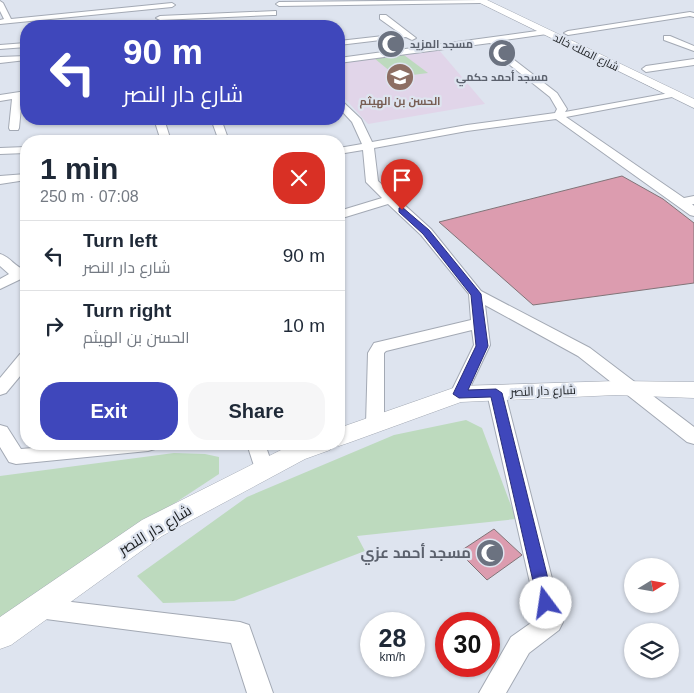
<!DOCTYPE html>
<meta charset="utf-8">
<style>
body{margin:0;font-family:Arial,Cairo,sans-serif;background:#f6f6f7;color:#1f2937;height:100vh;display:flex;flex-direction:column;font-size:19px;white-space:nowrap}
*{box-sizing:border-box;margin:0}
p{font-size:16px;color:#747a83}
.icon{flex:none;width:28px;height:28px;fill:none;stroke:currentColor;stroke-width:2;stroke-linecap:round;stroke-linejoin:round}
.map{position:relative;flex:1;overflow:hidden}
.side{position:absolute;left:20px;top:135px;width:325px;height:315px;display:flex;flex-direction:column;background:#fff;border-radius:20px;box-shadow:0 1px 4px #0004}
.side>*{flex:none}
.top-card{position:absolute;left:20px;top:20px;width:325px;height:105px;border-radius:20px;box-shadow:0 1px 4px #0004;background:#3f47bb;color:#fff;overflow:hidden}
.needle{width:32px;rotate:79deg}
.fabs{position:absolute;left:624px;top:558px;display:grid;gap:10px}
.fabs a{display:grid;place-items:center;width:55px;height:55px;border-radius:50%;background:#fff;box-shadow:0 1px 4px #0004;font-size:25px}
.speed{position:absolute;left:360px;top:612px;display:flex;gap:10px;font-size:25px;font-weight:700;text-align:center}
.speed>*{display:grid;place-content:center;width:65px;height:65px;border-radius:50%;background:#fff;box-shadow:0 1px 4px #0004;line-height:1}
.speed small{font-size:12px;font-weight:400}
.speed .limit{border:8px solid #d22;background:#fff;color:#111}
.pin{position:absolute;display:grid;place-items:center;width:42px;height:42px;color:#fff;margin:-51px -21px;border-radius:50% 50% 50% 0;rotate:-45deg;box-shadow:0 0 5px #0007}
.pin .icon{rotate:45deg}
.me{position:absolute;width:55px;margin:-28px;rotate:346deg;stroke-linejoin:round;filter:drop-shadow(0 0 4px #0008)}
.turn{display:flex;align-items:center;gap:18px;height:105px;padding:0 20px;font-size:22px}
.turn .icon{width:65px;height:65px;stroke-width:2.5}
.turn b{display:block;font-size:35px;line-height:42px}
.round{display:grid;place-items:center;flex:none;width:52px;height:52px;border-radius:20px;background:#f6f6f7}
.summary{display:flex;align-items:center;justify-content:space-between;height:85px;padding:0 20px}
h1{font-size:30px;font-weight:600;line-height:38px}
.action{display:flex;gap:10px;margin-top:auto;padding:10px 20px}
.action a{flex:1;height:58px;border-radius:20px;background:#3f47bb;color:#fff;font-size:20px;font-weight:600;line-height:58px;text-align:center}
.action a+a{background:#f6f6f7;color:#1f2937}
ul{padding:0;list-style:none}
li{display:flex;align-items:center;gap:15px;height:70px;padding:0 20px;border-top:1px solid #e0e1e3}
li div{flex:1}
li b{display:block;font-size:19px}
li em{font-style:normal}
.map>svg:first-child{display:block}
.education{fill:#e1d5e9}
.green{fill:#bddabe}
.building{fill:#dc9caf;stroke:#817478}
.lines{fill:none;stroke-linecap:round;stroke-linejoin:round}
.minor-casing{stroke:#a3a9b4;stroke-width:2}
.tertiary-casing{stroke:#a3a9b4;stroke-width:1}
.secondary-casing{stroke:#a3a9b4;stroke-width:1}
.minor{fill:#fff;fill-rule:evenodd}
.tertiary{fill:#fff;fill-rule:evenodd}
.secondary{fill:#fff;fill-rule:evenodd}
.route{fill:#3f47bb;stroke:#292e7a}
.labels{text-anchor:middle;stroke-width:4.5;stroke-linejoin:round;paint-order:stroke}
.far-worship-label{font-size:11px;font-weight:bold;fill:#5b616d;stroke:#dee4ef;text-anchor:start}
.far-street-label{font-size:11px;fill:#1a1d20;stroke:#dee4ef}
.far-education-label{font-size:11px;font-weight:bold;fill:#785e54;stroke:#dee4ef}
.street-label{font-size:12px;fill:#1a1d20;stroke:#dee4ef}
.near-street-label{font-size:15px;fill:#1a1d20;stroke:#dee4ef}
.near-worship-label{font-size:15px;font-weight:bold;fill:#5b616d;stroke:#dee4ef;text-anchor:end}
</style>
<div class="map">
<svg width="694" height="693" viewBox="0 0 694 693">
<rect width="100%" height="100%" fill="#dee4ef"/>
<path class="education" d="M 438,49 L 485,104 L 368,124 L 339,92 L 339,62 Z"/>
<g class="green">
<path d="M 404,55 L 428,73 L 397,77 L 374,58 Z"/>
<path d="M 466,420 L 482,428 L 516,519 L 357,536 L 365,551 L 234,601 L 163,603 L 137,576 L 247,497 L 394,435 Z"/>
<path d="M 174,453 L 205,454 L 219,457 L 219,474 L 0,618 L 0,476 Z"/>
</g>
<g class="building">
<path d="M 622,176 L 663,199 L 694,223 L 694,283 L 533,305 L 439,222 Z"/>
<path d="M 494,529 L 522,555 L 487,580 L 459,552 Z"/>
</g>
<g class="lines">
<defs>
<g id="minor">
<path d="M 483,0 L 480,3 L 279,6 L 276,4 L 279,2 Z"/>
<path d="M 0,1 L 3,3 L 11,19 L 172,3 L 175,5 L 172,7 L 0,24 L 0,20 L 4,19 L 0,11 Z"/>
<path d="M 276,11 L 276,15 L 273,15 L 160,20 L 156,18 L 160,16 Z"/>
<path d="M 690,12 L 694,13 L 694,17 L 690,16 L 568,35 L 564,33 L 568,31 Z"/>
<path d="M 380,15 L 386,15 L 416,38 L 412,40 L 406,37 L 339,45 L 339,41 L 401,34 L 380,19 Z"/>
<path d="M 544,30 L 548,32 L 547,34 L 498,41 L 514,51 L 513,59 L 557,93 L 567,109 L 565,112 L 675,92 L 675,96 L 672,97 L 566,117 L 684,198 L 694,196 L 694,204 L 692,204 L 694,206 L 694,216 L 690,215 L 556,119 L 467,131 L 374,148 L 378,181 L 431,229 L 481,291 L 590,348 L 694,427 L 694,444 L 687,442 L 578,356 L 485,305 L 490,345 L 465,398 L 459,400 L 453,398 L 450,394 L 474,345 L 472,330 L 386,351 L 384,353 L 384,424 L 381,429 L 375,430 L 369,429 L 366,424 L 368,353 L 374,343 L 471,320 L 469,294 L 421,235 L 388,204 L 339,219 L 339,211 L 382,198 L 366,182 L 363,150 L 339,154 L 339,148 L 362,144 L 352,122 L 339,108 L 339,100 L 342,101 L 361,119 L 372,142 L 467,125 L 555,113 L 557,109 L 550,97 L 506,62 L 507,54 L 490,43 L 339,63 L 339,58 Z"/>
<path d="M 664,36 L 670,36 L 694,46 L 694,51 L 664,40 Z"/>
<path d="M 26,43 L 26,47 L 0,49 L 0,45 Z"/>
<path d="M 26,56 L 26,60 L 0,63 L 0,57 Z"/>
<path d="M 694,59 L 694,65 L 646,72 L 642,69 L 646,66 Z"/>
<path d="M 26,91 L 26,97 L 22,97 L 19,128 L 18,130 L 10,130 L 9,128 L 12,99 L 0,101 L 0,95 Z"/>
<path d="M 154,119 L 164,119 L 171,141 L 161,141 Z"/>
<path d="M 211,119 L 221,119 L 229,141 L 219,141 Z"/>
<path d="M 26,147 L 26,153 L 0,154 L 0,148 Z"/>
<path d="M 26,174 L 26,180 L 0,184 L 0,176 Z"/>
<path d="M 0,254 C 11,257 15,268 26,270 L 26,278 L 23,278 L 0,289 L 0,279 L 9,274 L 0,266 Z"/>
<path d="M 26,353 L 26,369 L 6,393 L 0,395 L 0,378 L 20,354 Z"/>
<path d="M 496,387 L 502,389 L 505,393 L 563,622 L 559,630 L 529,653 L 506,693 L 479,693 L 511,637 L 538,618 L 487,393 L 490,389 Z"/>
<path d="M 0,425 L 7,427 L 21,449 L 80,444 L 157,444 L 155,449 L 148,451 L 16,464 L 9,462 L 0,447 Z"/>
<path d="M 247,444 L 265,444 L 274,470 L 271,475 L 264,477 L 257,475 Z"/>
<path d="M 38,598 L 240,622 L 249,625 L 273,693 L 247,693 L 231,643 L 38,618 L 30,615 L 26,608 L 30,601 Z"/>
</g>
<path id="tertiary" d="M 616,381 L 694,382 L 694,398 L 616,395 L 461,402 L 348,443 L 339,446 L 333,444 L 330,450 L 305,459 L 162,536 L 11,645 L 0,649 L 0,617 L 142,520 L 287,447 L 295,444 L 339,444 L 339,428 L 459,386 Z"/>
<path id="secondary" d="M 474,0 L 487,0 L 694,99 L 694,108 Z"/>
</defs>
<use href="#minor" class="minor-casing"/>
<use href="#tertiary" class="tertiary-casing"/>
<use href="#secondary" class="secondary-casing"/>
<use href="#minor" class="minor"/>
<use href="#tertiary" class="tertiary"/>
<use href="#secondary" class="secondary"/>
</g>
<path class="route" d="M 402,207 L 429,230 L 481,294 L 488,346 L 468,390 L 496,389 L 502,393 L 554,603 L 552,608 L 546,610 L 540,608 L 538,603 L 491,397 L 459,398 L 453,394 L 476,346 L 471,295 L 423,234 L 399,212 L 399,208 Z"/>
<defs>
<symbol id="mosque-disc" viewBox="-11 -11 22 22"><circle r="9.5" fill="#6b7280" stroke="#dee4ef"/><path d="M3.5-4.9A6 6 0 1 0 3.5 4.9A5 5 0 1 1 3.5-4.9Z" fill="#fff"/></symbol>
<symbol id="school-disc" viewBox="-11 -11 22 22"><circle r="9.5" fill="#8d6e63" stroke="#dee4ef"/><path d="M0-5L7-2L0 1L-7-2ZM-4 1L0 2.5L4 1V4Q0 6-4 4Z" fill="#fff"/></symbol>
</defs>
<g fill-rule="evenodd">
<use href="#mosque-disc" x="375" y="28" width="32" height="32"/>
<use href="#mosque-disc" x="486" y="37" width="32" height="32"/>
<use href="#school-disc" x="384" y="61" width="32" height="32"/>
<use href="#mosque-disc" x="474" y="537" width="32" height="32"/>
</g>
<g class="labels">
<g class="far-worship-label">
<text x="410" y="48">مسجد المزيد</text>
<text x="502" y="81" text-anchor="middle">مسجد أحمد حكمي</text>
</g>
<g class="far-street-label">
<text transform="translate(586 52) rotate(26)" y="4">شارع الملك خالد</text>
</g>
<g class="far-education-label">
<text x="400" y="105">الحسن بن الهيثم</text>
</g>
<g class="street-label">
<text transform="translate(543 391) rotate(-2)" y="4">شارع دار النصر</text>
</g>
<g class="near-street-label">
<text transform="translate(155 530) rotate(-31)" y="5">شارع دار النصر</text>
</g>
<g class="near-worship-label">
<text x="471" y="558">مسجد أحمد عزي</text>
</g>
</g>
</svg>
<div class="fabs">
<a><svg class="needle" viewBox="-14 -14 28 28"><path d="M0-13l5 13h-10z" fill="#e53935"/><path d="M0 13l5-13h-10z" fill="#747a83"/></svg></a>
<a><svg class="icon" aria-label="layers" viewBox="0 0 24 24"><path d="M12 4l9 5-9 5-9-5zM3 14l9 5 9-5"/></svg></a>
</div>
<div class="speed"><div>28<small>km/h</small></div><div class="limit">30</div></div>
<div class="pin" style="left:402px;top:210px;background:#d93025"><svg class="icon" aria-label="arrive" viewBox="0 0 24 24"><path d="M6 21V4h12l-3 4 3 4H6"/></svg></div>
<svg class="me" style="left:546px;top:603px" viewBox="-20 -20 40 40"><circle r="19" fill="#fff"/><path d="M0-13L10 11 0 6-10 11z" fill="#3f47bb"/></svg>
<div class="top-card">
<div class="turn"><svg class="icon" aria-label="left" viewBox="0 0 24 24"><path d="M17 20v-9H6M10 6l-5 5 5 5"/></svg><div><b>90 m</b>شارع دار النصر</div></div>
</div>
<section class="side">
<div class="summary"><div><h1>1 min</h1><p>250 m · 07:08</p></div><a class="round" style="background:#d93025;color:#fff"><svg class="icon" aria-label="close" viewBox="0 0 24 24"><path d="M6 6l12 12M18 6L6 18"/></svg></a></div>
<ul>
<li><svg class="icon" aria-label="left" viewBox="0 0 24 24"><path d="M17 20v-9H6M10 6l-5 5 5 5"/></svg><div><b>Turn left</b><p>شارع دار النصر</p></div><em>90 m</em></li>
<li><svg class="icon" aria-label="right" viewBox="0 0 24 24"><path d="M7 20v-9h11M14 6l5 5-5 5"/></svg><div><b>Turn right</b><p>الحسن بن الهيثم</p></div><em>10 m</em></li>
</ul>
<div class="action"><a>Exit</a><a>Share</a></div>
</section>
</div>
